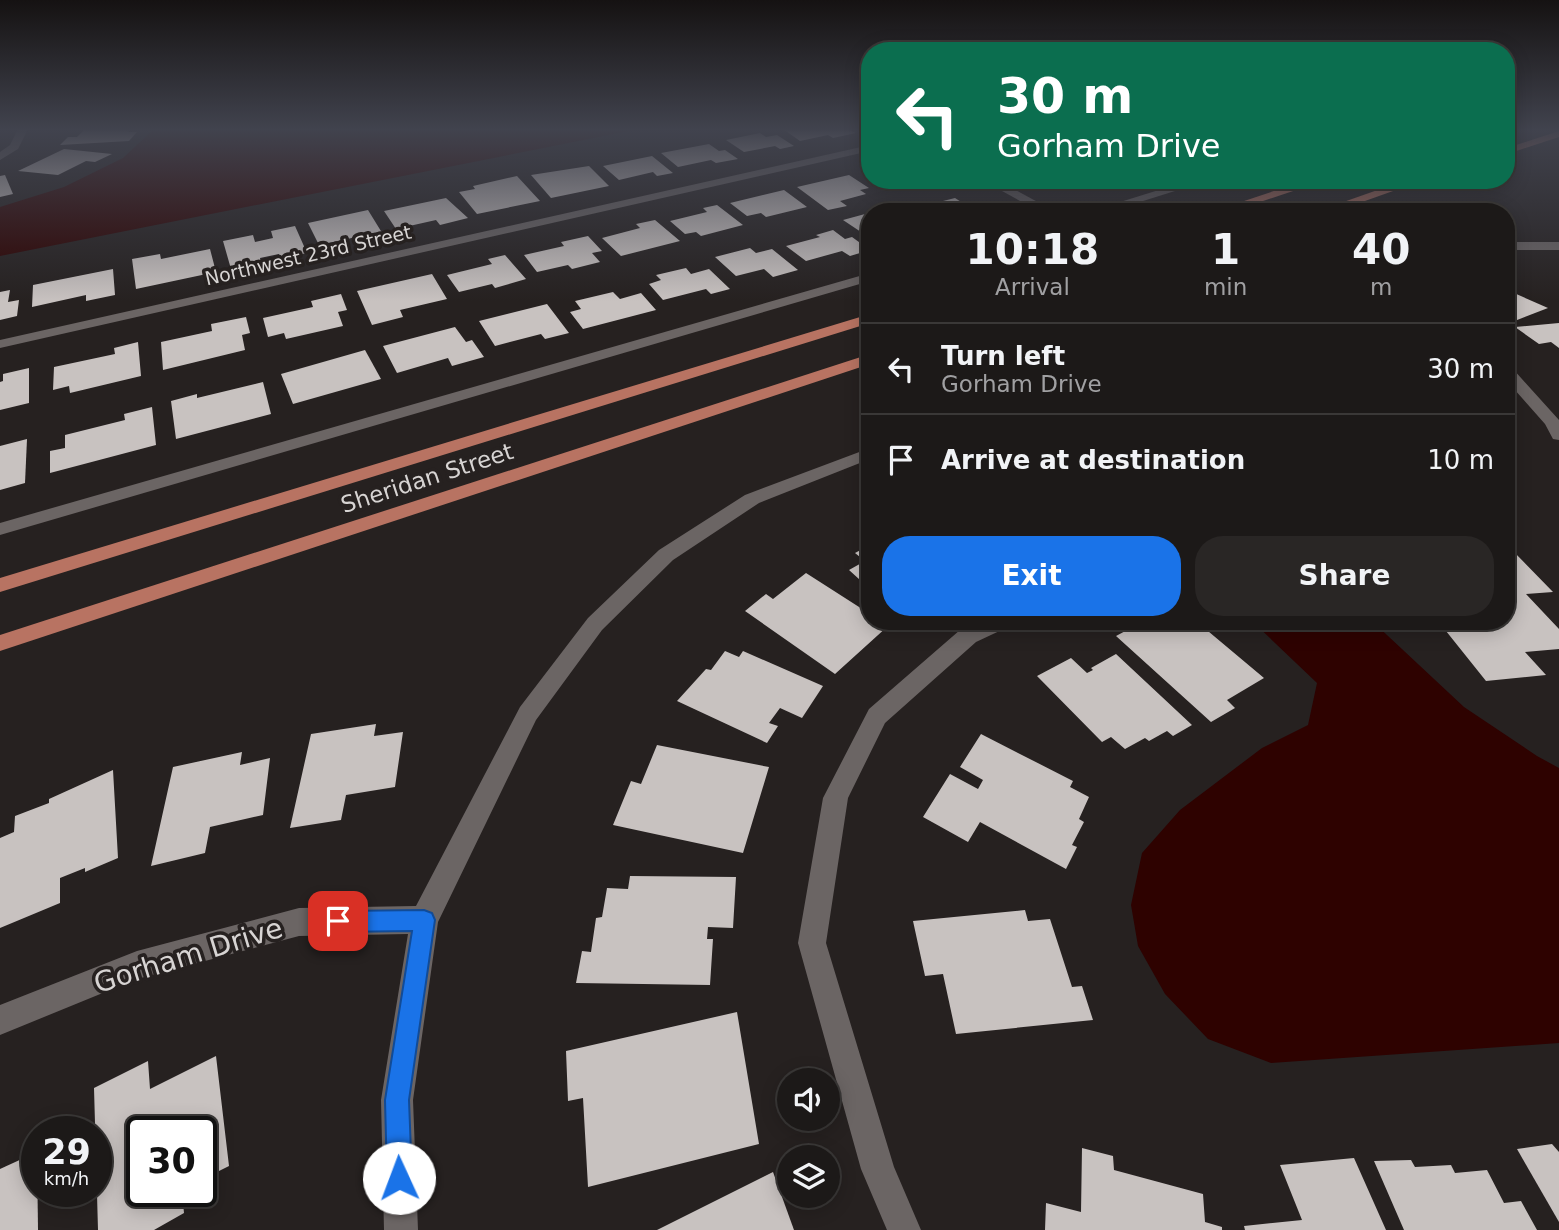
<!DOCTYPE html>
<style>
body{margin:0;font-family:"DejaVu Sans",sans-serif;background:#292625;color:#f1f3f6;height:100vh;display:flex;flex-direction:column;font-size:26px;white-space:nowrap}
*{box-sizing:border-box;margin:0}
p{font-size:23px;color:#a0a0a2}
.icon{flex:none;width:38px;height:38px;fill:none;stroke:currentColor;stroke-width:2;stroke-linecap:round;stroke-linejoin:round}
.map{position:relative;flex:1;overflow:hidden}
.drawer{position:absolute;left:861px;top:203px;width:654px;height:427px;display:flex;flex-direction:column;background:#1c1918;border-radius:28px;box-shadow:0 4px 18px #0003,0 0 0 2px #3a3837}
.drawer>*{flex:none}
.banner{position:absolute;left:861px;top:42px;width:654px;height:147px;border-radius:28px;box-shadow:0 4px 18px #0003,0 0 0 2px #3a3837;background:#0b6e4f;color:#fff;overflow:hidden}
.tools{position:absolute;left:777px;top:1068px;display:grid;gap:14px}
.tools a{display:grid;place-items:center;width:63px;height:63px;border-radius:50%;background:#1c1918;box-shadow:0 4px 18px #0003,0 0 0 2px #3a3837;font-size:35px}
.speed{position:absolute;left:21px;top:1116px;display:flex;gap:14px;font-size:35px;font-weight:700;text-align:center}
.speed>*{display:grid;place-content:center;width:91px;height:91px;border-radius:50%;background:#1c1918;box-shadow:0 4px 18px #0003,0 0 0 2px #3a3837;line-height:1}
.speed small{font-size:18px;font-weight:400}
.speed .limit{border:4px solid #111;border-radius:10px;background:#fff;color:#111}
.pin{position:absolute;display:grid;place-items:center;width:60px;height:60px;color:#fff;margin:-30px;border-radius:14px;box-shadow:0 4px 10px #0006}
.me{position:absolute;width:77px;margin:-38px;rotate:358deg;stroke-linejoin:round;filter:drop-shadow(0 0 5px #0008)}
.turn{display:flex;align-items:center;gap:24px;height:147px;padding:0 21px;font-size:32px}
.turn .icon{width:91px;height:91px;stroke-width:2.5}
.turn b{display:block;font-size:49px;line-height:60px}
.eta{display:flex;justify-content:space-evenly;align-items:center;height:119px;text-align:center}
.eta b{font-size:42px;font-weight:700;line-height:49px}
.action{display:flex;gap:14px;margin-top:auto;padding:14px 21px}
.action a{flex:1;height:80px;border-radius:28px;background:#1a73e8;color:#fff;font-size:28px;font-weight:700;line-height:80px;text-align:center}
.action a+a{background:#292625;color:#f1f3f6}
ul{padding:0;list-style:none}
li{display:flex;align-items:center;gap:21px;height:91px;padding:0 21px;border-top:2px solid #3a3837}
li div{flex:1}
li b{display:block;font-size:26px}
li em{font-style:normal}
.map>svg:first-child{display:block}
.water{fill:#2e0200}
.building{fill:#c8c2c0}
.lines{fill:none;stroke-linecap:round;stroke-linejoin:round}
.minor{fill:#6b6564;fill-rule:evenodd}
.major{fill:#b87362;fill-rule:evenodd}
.route{fill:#1a73e8;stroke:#114b97;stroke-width:2}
.labels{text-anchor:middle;stroke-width:7;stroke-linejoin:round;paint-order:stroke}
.far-street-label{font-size:19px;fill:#d7d4d3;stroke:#262120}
.street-label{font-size:23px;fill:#d7d4d3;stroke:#262120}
.near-street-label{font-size:28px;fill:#d7d4d3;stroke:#262120}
</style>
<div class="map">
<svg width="1559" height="1230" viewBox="0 0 1559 1230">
<rect width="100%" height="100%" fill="#262120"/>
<g class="water">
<path d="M 154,129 L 639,129 L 0,256 L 0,207 L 64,187 L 123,158 Z"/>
<path d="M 1252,621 L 1372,621 L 1464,707 L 1537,756 L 1559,768 L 1559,1043 L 1271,1063 L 1208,1039 L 1165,994 L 1138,946 L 1131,905 L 1142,853 L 1180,810 L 1262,748 L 1308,725 L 1317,683 Z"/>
</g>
<g class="building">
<path d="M 85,129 L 131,129 L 128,132 L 137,132 L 129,141 L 60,145 L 68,137 L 77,137 Z"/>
<path d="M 783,129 L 848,129 L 856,133 L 833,138 L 828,135 L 800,141 Z"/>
<path d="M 760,133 L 766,137 L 777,135 L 794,146 L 780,149 L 775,146 L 744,152 L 726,140 Z"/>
<path d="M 709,144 L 719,151 L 725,150 L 738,159 L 716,163 L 711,160 L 678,167 L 661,153 Z"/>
<path d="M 64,149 L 112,154 L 95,162 L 86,161 L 58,175 L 18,171 Z"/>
<path d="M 652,156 L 673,173 L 657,176 L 653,172 L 619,180 L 603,166 Z"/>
<path d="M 589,166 L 609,186 L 551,198 L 531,175 Z"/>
<path d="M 5,175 L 13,194 L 0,197 L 0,176 Z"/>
<path d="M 849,175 L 869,188 L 860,190 L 866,194 L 840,201 L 847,206 L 828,210 L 797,187 Z"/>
<path d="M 517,176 L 540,201 L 477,214 L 459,192 L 475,189 L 473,186 Z"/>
<path d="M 874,180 L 923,180 L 923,181 L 890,190 Z"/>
<path d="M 1045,180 L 1103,180 L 1111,184 L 1094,189 L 1082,183 L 1061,189 Z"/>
<path d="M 784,190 L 807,207 L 766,217 L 761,213 L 747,216 L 730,203 Z"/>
<path d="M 446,198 L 468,218 L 440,225 L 436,220 L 396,229 L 384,211 Z"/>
<path d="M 955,198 L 969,207 L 984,203 L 999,212 L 925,212 L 932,209 L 927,205 Z"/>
<path d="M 717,205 L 743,225 L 701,236 L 696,232 L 685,234 L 670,221 L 707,212 L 703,208 Z"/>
<path d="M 368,210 L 384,236 L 365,240 L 361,236 L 319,245 L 308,223 Z"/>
<path d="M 865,214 L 870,218 L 870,238 L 843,220 Z"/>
<path d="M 655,220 L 680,241 L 621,256 L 602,238 L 640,228 L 636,224 Z"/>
<path d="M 295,226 L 307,253 L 281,258 L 279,254 L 260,258 L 261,263 L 231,269 L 223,241 L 253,235 L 255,242 L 273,238 L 271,231 Z"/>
<path d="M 833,230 L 845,239 L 852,237 L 870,250 L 850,256 L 842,251 L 806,261 L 786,246 L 820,237 L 816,235 Z"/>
<path d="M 588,236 L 602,251 L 592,253 L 600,262 L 572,269 L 568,265 L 537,272 L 524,255 L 564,246 L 561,242 Z"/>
<path d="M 750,248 L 756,253 L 772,249 L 798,270 L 773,277 L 764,269 L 736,276 L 715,257 Z"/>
<path d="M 210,249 L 216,272 L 136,289 L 132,259 L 160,254 L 161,259 Z"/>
<path d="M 505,255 L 526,279 L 495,288 L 492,284 L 459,292 L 447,275 L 492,264 L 488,259 Z"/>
<path d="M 686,268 L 691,274 L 709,269 L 730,289 L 711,294 L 706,289 L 663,300 L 649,284 L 661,280 L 656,275 Z"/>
<path d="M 113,269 L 115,295 L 86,301 L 86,295 L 32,307 L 33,285 Z"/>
<path d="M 432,274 L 447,299 L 400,310 L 403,317 L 372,325 L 357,291 Z"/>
<path d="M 10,290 L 8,302 L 19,300 L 17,316 L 0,320 L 0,292 Z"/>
<path d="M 613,292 L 620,299 L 641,293 L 656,310 L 583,329 L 570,312 L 581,309 L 575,301 Z"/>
<path d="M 1514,293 L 1548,308 L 1507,324 L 1507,296 Z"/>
<path d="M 341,294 L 347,310 L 338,312 L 343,326 L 286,339 L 284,333 L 268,337 L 263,318 L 313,307 L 311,301 Z"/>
<path d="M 547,304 L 569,333 L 545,339 L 541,334 L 495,346 L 479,321 Z"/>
<path d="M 246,317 L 250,333 L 242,335 L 245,350 L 163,370 L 161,342 L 212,331 L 211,324 Z"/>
<path d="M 1559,323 L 1559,348 L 1551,342 L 1539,344 L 1515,327 Z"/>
<path d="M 455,327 L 466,342 L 472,340 L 484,357 L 452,366 L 448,358 L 397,373 L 383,346 Z"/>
<path d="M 138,342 L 141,376 L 70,393 L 69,386 L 53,390 L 54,367 L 115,354 L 114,348 Z"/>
<path d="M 365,350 L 381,379 L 293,404 L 281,374 Z"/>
<path d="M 29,368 L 29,403 L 0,410 L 0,382 L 3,381 L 3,374 Z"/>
<path d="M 263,382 L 271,414 L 176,439 L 171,401 L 197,394 L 197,398 Z"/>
<path d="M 152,407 L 156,445 L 50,473 L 50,451 L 65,448 L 65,435 L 125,420 L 124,414 Z"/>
<path d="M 27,439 L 25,483 L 0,490 L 0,446 Z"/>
<path d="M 870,545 L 870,589 L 849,570 L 865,561 L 855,553 Z"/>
<path d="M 1507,552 L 1514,552 L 1553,592 L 1526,594 L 1559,629 L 1559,649 L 1525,652 L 1546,675 L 1486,681 L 1438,621 L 1507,621 Z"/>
<path d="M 806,573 L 870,614 L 870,621 L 882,621 L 888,626 L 835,674 L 745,611 L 766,594 L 773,599 Z"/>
<path d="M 1144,621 L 1196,621 L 1264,678 L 1227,700 L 1235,708 L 1211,722 L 1116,636 Z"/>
<path d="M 725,651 L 739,657 L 743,651 L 823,686 L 802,718 L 780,708 L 769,723 L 778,726 L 767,743 L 677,701 L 706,669 L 711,670 Z"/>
<path d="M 1116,654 L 1192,725 L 1173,736 L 1167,731 L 1149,741 L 1145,738 L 1125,749 L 1111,737 L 1102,742 L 1037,676 L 1071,658 L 1087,673 L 1093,670 L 1091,668 Z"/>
<path d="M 376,724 L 374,736 L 403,732 L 395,787 L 346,795 L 341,820 L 290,828 L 311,734 Z"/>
<path d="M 981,734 L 1073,781 L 1070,787 L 1089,797 L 1079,819 L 1084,822 L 1072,845 L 1077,847 L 1066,869 L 980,822 L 968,842 L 923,817 L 950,774 L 978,789 L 983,780 L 960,767 Z"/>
<path d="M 657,745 L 769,767 L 743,853 L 613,825 L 631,781 L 641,784 Z"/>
<path d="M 242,752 L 240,765 L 270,758 L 263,815 L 210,827 L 205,853 L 151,866 L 173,767 Z"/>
<path d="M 113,770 L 118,858 L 85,872 L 85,868 L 60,878 L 60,903 L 0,928 L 0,838 L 14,832 L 15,816 L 49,803 L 49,799 Z"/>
<path d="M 630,876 L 736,877 L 733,928 L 708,927 L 707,939 L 713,939 L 710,985 L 576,983 L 582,951 L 591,952 L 596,918 L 602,917 L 607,888 L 628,889 Z"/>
<path d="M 1025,910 L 1028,921 L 1050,919 L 1072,987 L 1082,986 L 1093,1020 L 956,1034 L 943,974 L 925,976 L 913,921 Z"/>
<path d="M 737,1012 L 759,1144 L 588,1187 L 583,1098 L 568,1101 L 566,1051 Z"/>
<path d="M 216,1056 L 229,1166 L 201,1180 L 201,1132 L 142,1132 L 142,1192 L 182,1192 L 184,1213 L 154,1230 L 98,1230 L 94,1088 L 148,1061 L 150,1089 Z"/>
<path d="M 1552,1144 L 1559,1152 L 1559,1222 L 1517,1149 Z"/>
<path d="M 1082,1148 L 1113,1156 L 1114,1170 L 1203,1194 L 1205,1222 L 1222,1227 L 1222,1230 L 1045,1230 L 1046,1203 L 1081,1212 Z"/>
<path d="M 37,1152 L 38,1230 L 0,1230 L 0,1169 Z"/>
<path d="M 1354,1158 L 1386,1230 L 1245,1230 L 1244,1226 L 1302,1220 L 1280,1165 Z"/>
<path d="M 1411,1160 L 1415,1167 L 1451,1165 L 1455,1173 L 1487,1170 L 1504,1203 L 1521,1201 L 1537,1230 L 1404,1230 L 1374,1161 Z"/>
<path d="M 773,1172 L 794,1230 L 657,1230 Z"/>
</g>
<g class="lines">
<g class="minor">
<path d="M 18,129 L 28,129 L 18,149 L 0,160 L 0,152 L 10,145 Z"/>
<path d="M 870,145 L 870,151 L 0,348 L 0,340 Z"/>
<path d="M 982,180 L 997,180 L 1056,212 L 1040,212 Z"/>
<path d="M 1191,180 L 1210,180 L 1108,212 L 1088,212 Z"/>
<rect x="1507" y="242" width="52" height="8"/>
<path d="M 870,273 L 870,281 L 0,535 L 0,523 Z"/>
<path d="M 1507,367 L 1513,369 L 1559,420 L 1559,440 L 1553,439 L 1545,424 L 1507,381 Z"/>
<path d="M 870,448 L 870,459 L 759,503 L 673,560 L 602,630 L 536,720 L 438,922 L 413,1100 L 418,1230 L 384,1230 L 381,1100 L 408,934 L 299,936 L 137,979 L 0,1035 L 0,1005 L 137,951 L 299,908 L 416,906 L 520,707 L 588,618 L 659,550 L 745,495 Z"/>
<path d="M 980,621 L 1011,621 L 1008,627 L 976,642 L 885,723 L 848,798 L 826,943 L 894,1167 L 921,1230 L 887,1230 L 861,1169 L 798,943 L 823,798 L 869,709 L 960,630 Z"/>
</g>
<g class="major">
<path d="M 1559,131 L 1559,137 L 1507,154 L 1507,148 Z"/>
<path d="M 1307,180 L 1326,180 L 1230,212 L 1211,212 Z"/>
<path d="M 1406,180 L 1424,180 L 1334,212 L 1315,212 Z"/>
<path d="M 870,314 L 870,323 L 0,592 L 0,578 Z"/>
<path d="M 870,354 L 870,364 L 0,651 L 0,635 Z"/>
</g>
</g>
<linearGradient id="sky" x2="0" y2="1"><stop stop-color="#151212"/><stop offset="0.43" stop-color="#41434e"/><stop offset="1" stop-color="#41434e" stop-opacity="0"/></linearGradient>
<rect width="1559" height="301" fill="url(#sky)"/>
<path class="route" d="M 424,910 L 432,913 L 435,920 L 409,1100 L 412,1178 L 408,1187 L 399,1191 L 390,1187 L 387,1178 L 385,1100 L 412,931 L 338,932 L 330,929 L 327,921 L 330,914 L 338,911 Z"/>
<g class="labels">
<g class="far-street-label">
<text transform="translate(308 255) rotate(-13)" y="7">Northwest 23rd Street</text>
</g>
<g class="street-label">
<text transform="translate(427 478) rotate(-18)" y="8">Sheridan Street</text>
</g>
<g class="near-street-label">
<text transform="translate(188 955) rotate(-17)" y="10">Gorham Drive</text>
</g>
</g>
</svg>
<div class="tools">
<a><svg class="icon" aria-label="sound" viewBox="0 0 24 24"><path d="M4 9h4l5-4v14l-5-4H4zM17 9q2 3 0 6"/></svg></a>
<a><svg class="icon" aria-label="layers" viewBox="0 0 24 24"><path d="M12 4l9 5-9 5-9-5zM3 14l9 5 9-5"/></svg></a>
</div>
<div class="speed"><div>29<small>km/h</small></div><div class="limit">30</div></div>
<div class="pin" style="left:338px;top:921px;background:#d93025"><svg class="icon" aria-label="arrive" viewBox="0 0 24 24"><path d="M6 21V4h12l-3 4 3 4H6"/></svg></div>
<svg class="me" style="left:399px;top:1178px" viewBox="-20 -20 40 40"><circle r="19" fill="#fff"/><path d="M0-13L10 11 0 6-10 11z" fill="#1a73e8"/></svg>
<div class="banner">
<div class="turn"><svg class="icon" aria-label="left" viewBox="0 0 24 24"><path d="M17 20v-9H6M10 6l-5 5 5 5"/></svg><div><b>30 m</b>Gorham Drive</div></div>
</div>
<section class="drawer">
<div class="eta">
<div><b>10:18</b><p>Arrival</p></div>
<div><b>1</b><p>min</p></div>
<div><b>40</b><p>m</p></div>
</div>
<ul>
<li><svg class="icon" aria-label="left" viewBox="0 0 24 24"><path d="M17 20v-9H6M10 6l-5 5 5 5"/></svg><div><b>Turn left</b><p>Gorham Drive</p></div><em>30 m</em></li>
<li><svg class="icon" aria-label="arrive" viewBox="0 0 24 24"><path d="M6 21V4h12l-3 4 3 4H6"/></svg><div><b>Arrive at destination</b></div><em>10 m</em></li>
</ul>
<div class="action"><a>Exit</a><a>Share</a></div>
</section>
</div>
